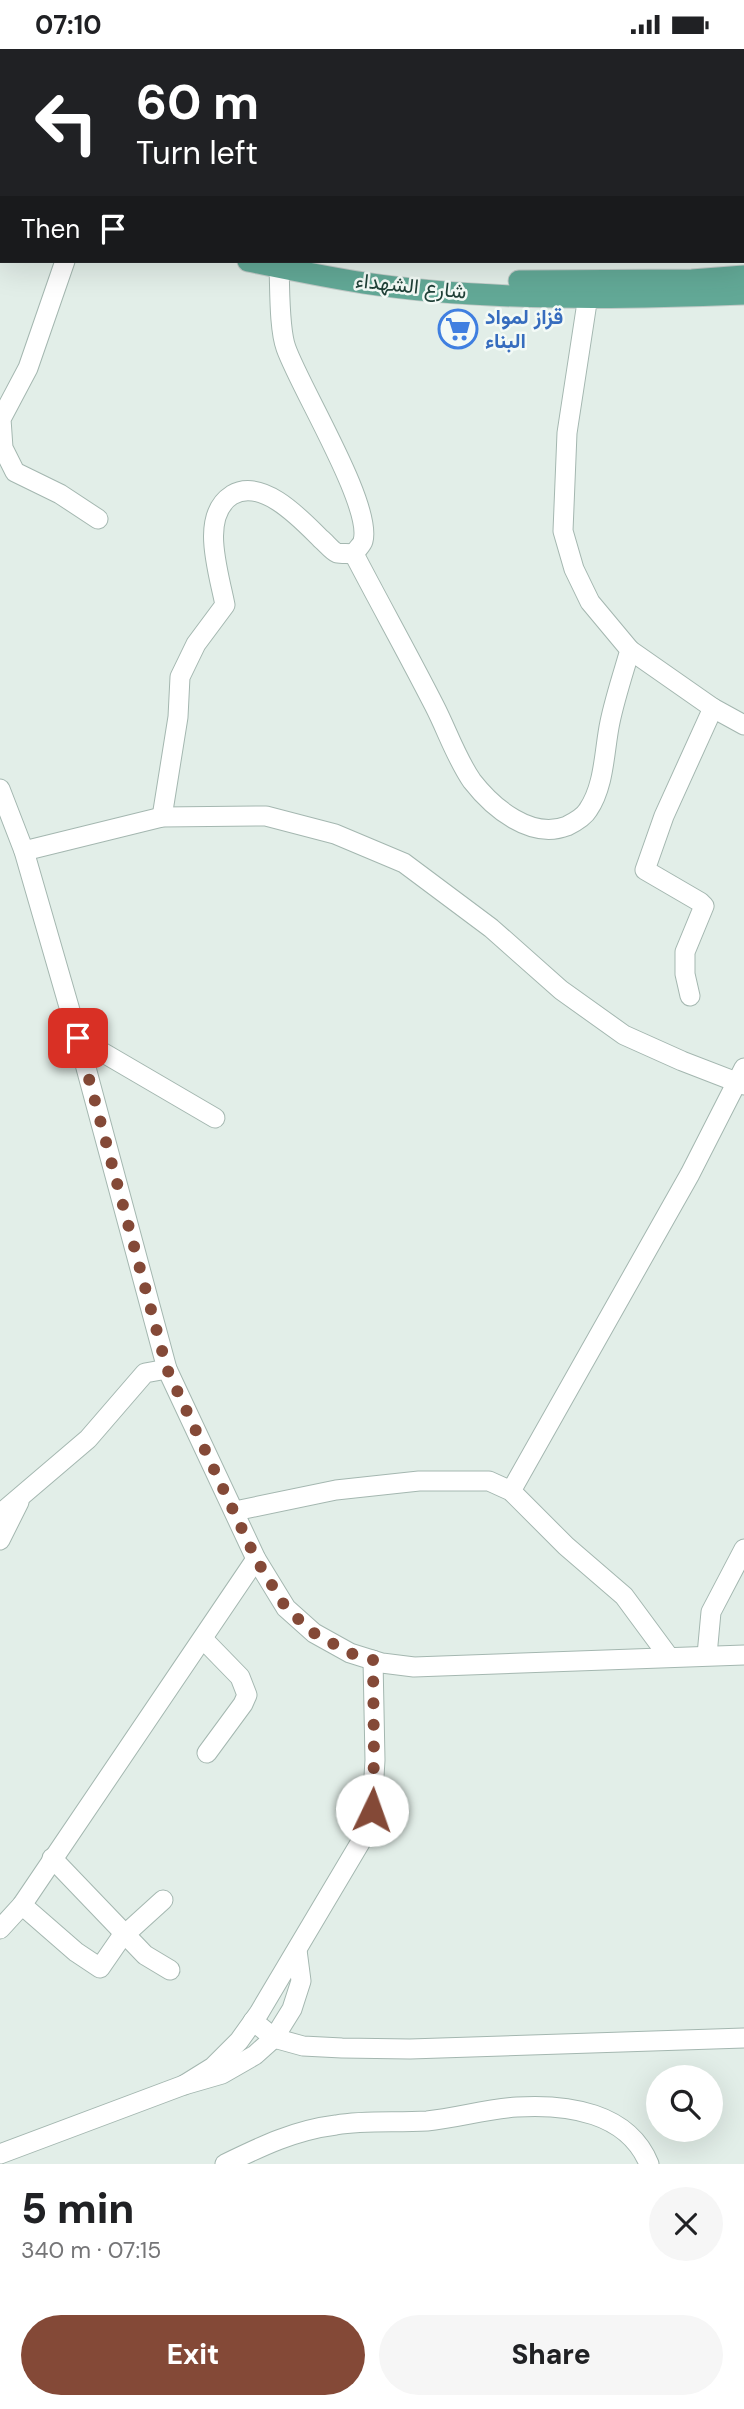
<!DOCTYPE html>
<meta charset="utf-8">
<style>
body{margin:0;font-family:"DM Sans",Vazirmatn,sans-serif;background:#f6f6f6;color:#202124;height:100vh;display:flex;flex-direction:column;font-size:26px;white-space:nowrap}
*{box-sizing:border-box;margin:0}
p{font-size:23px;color:#757577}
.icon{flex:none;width:38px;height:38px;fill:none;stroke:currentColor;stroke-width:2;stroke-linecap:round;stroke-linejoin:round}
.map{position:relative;height:2115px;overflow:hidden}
.panel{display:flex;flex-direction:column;background:#fff;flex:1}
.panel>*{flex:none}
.hud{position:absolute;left:0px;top:0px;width:746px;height:214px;box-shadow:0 7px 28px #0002;background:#202124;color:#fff;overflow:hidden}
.tools{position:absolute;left:646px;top:2016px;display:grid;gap:14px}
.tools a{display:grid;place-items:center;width:77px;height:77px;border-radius:50%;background:#fff;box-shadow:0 7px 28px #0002;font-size:35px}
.pin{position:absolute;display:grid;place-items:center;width:60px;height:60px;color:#fff;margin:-30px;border-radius:14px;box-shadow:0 4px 10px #0006}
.me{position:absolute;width:77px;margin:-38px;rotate:3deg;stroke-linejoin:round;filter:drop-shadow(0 0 5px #0008)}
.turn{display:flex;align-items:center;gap:24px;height:147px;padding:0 21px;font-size:32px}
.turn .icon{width:91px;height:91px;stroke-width:2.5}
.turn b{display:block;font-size:49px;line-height:60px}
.then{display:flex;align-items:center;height:66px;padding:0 21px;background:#0003;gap:14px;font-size:26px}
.round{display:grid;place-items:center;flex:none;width:74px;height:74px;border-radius:37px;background:#f6f6f6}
.summary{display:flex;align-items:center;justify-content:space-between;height:119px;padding:0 21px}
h1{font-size:42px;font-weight:800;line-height:52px}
.button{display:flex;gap:14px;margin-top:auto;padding:14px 21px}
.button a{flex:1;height:80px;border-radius:42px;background:#844937;color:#fff;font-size:28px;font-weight:800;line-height:80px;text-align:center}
.button a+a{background:#f6f6f6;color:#202124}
.status{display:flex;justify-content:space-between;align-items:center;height:49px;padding:0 35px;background:#fff;direction:ltr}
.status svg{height:19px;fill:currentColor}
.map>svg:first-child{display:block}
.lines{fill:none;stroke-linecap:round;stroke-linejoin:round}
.minor-casing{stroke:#a4b7b0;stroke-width:21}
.major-casing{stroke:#c1cac7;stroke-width:23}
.minor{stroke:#fff;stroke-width:19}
.major{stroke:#62a896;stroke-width:21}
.route{stroke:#844937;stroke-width:12;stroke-dasharray:0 21.6}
.labels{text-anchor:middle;stroke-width:5;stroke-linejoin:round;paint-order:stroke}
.street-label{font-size:21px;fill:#204138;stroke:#f3faf6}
.shop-label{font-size:21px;font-weight:bold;fill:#366cbe;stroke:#f3faf6;text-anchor:start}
</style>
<div class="status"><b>07:10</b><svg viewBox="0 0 49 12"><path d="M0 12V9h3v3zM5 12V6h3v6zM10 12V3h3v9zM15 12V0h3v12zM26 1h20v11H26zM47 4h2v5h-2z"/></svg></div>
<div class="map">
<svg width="744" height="2115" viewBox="0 0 744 2115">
<rect width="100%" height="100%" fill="#e2eee8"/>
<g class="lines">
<defs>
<g id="minor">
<path d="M 2,0 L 4,2"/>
<path d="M 506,0 L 523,2"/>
<path d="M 744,23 L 744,24"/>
<path d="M 65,212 L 28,319 L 1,370 L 3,399 L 15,423 L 60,445 L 98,470"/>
<path d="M 354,505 C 380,555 408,605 434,656 C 447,681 456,709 472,732 C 493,759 531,791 567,777 C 575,773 584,768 588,761 C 605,736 604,701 610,673 C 615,649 623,625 630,601 L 590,553 L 574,520 L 563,482 L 567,384 L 588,247"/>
<path d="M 630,601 L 713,659 L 664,767 L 645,821 L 700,853 L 704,857 L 685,903 L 685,925 L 690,947"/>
<path d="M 713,659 L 744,676"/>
<path d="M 0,740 L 24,802 L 78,989 L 167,1320 L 256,1510 L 286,1559 L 314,1584 L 350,1604 L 382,1614 L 414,1618 L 744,1606"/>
<path d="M 162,768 L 178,668 L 180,628 L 196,595 L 225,556 C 219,524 199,467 232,446 C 262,428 301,470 321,490 C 326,494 332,502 337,504 C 342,505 349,504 354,505 C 356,501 362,496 363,492 C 373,457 300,339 286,299 C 279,280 280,240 279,218"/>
<path d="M 24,802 L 162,768 L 266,767 L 335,785 L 404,814 L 491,879 L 561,941 L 624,986 L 682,1012 L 744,1036"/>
<path d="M 78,989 L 215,1069"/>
<path d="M 511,1442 L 690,1125 L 744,1019"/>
<path d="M 235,1462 L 336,1441 L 419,1432 L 489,1432 L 511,1442 L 566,1497 L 624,1547 L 669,1608"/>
<path d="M 0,1465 L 88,1390 L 145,1324 L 167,1320"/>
<path d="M 0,1491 L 19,1453"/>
<path d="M 203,1590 L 240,1628 L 247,1646 L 243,1655 L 207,1704"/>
<path d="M 707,1606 L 711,1563 L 744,1500"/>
<path d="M 52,1809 L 145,1906 L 170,1921"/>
<path d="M 22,1856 L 76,1903 L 100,1919 L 120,1890 L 163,1851"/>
<path d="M 0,1880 L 22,1856 L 256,1510"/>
<path d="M 253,1972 L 274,1989 L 303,1997 L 342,1999 L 410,2000 L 744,1989"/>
<path d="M 184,2036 L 213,2018 L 239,1992 L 259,1964 L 360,1794 L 372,1761 L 375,1711 L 373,1611"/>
<path d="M 0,2105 L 184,2036 L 222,2025 L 255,2006 L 274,1989 L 292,1960 L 301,1932 L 297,1901"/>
<path d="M 225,2115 C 262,2097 295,2081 336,2076 C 366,2071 396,2074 427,2072 C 457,2069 486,2060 517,2058 C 567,2055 628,2063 649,2115"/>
</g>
<g id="major">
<path d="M 0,152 L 2,152"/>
<path d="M 0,169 L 2,169"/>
<path d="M 248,212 C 287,220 325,228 364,234 C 485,252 622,250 744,245"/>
<path d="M 519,232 L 692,231 L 744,227"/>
</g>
</defs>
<use href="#minor" class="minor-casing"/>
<use href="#major" class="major-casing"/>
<use href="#minor" class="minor"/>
<use href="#major" class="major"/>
</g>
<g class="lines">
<path class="route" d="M 78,989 L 167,1320 L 256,1510 L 286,1559 L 314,1584 L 350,1604 L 373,1611 L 374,1711 L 372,1761"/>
</g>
<defs>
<symbol id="supermarket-ring" viewBox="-11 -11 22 22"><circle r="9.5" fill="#f3faf6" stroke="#3f7fe0" stroke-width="1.5"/><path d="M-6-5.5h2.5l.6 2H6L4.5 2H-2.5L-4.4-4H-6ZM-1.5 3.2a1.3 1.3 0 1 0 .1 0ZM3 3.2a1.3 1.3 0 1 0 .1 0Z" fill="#3f7fe0"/></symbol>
</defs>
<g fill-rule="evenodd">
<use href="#supermarket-ring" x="436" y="258" width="44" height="44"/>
</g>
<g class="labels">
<g class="street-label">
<text transform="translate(411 237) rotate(6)" y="7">شارع الشهداء</text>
</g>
<g class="shop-label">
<text x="485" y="275">قزاز لمواد<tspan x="485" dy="24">البناء</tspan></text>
</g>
</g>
</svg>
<div class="tools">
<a><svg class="icon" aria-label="search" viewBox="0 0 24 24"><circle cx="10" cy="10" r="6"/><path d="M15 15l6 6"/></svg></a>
</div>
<div class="pin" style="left:78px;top:989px;background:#d93025"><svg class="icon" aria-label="arrive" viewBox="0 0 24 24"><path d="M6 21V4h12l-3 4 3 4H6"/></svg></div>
<svg class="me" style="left:372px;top:1761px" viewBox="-20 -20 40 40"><circle r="19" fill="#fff"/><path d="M0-13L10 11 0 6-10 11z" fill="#844937"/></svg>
<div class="hud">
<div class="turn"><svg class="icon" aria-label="left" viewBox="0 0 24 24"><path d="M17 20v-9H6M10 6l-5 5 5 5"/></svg><div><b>60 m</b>Turn left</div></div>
<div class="then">Then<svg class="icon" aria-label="arrive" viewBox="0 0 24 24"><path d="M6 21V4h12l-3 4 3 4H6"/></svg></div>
</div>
</div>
<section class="panel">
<div class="summary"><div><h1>5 min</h1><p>340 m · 07:15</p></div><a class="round"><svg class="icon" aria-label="close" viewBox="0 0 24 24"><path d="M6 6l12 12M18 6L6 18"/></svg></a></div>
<div class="button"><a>Exit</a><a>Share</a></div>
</section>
